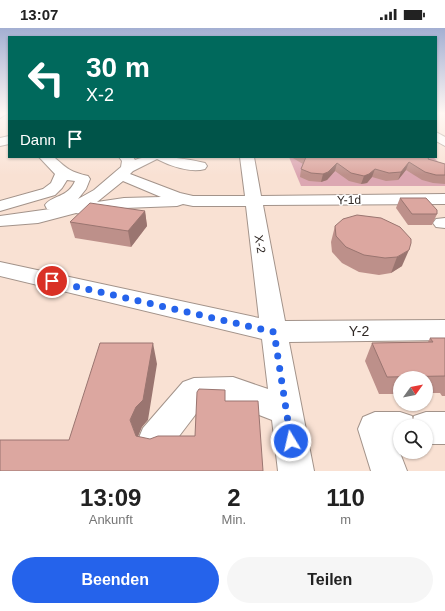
<!DOCTYPE html>
<html lang="de">
<style>
body{margin:0;font-family:Helvetica,sans-serif;background:#f6f6f6;color:#222;height:100vh;display:flex;flex-direction:column;font-size:15px;white-space:nowrap}
*{box-sizing:border-box;margin:0}
p{font-size:13px;color:#767676}
.icon{flex:none;width:22px;height:22px;fill:none;stroke:currentColor;stroke-width:2;stroke-linecap:round;stroke-linejoin:round}
.map{position:relative;height:443px;overflow:hidden}
.details{display:flex;flex-direction:column;background:#fff;flex:1}
.details>*{flex:none}
.banner{position:absolute;left:8px;top:8px;width:429px;height:122px;border-radius:0px;box-shadow:0 1px 3px #0004;background:#00695c;color:#fff;overflow:hidden}
.needle{width:26px;rotate:57deg}
.fabs{position:absolute;left:393px;top:343px;display:grid;gap:8px}
.fabs a{display:grid;place-items:center;width:40px;height:40px;border-radius:50%;background:#fff;box-shadow:0 1px 3px #0004;font-size:20px}
.pin{position:absolute;display:grid;place-items:center;width:34px;height:34px;color:#fff;margin:-17px;border:2px solid #fff;border-radius:50%;box-shadow:0 1px 4px #0007}
.me{position:absolute;width:44px;margin:-22px;rotate:351deg;stroke-linejoin:round;filter:drop-shadow(0 0 3px #0008)}
.turn{display:flex;align-items:center;gap:14px;height:84px;padding:0 12px;font-size:18px}
.turn .icon{width:52px;height:52px;stroke-width:2.5}
.turn b{display:block;font-size:28px;line-height:34px}
.then{display:flex;align-items:center;height:38px;padding:0 12px;background:#0003;gap:8px;font-size:15px}
.eta{display:flex;justify-content:space-evenly;align-items:center;height:68px;text-align:center}
.eta b{font-size:24px;font-weight:800;line-height:28px}
.button{display:flex;gap:8px;margin-top:auto;padding:8px 12px}
.button a{flex:1;height:46px;border-radius:24px;background:#2563eb;color:#fff;font-size:16px;font-weight:800;line-height:46px;text-align:center}
.button a+a{background:#f6f6f6;color:#222}
.status{display:flex;justify-content:space-between;align-items:center;height:28px;padding:0 20px;background:#fff;direction:ltr}
.status svg{height:11px;fill:currentColor}
.map>svg:first-child{display:block}
.built{fill:#f9e1d3;fill-rule:evenodd}
.water{fill:#dca7b2}
.lines{fill:none;stroke-linecap:round;stroke-linejoin:round}
.minor-casing{stroke:#a3938a;stroke-width:2}
.minor{fill:#fff;fill-rule:evenodd}
.wall{fill:#bd908a}
.shaded-wall{fill:#9a7570}
.building{fill:#dca7a0;stroke:#9a7570}
.route{stroke:#2563eb;stroke-width:7;stroke-dasharray:0 12.6}
.labels{text-anchor:middle;stroke-width:3;stroke-linejoin:round;paint-order:stroke}
.street-label{font-size:12px;fill:#2f2825;stroke:#fff}
.near-street-label{font-size:14px;fill:#2f2825;stroke:#fff}
</style>
<div class="status"><b>13:07</b><svg viewBox="0 0 49 12"><path d="M0 12V9h3v3zM5 12V6h3v6zM10 12V3h3v9zM15 12V0h3v12zM26 1h20v11H26zM47 4h2v5h-2z"/></svg></div>
<div class="map">
<svg width="445" height="443" viewBox="0 0 445 443">
<rect width="100%" height="100%" fill="#feede4"/>
<path class="built" d="M 0,85 L 9,85 L 9,129 L 436,129 L 436,85 L 445,85 L 445,443 L 0,443 ZM 400,350 L 426,350 L 426,376 L 400,376 ZM 400,398 L 426,398 L 426,424 L 400,424 Z"/>
<path class="water" d="M 289,129 L 433,129 L 445,140 L 445,158 L 301,158 Z"/>
<g class="lines">
<defs>
<g id="minor">
<path d="M 0,85 L 8,85 L 0,90 Z"/>
<path d="M 436,104 L 445,109 L 445,118 L 436,113 Z"/>
<path d="M 9,108 L 9,116 L 0,118 L 0,110 Z"/>
<path d="M 39,129 L 54,129 C 67,141 71,144 88,148 L 90,151 L 86,161 L 78,171 L 94,162 L 121,139 L 122,133 L 119,129 L 133,129 L 135,132 C 151,125 188,131 205,135 L 207,138 L 205,141 C 190,145 170,138 157,131 L 133,143 L 130,146 L 180,165 L 193,168 L 245,168 L 240,129 L 254,129 L 261,168 L 445,166 L 445,176 L 263,177 L 285,293 L 445,292 L 445,312 L 289,314 L 314,443 L 278,443 L 272,392 L 233,377 L 202,378 L 167,424 L 155,429 L 143,424 L 138,412 L 143,400 L 183,354 L 194,350 L 233,349 L 268,361 L 262,311 L 0,248 L 0,234 L 259,290 L 246,178 L 193,178 L 183,176 L 177,178 L 124,180 L 82,186 L 76,185 L 38,195 L 0,198 L 0,188 L 50,181 L 47,181 L 45,177 C 52,167 68,170 75,153 L 67,152 L 62,160 L 55,167 L 0,183 L 0,173 L 43,161 L 51,155 L 55,146 ZM 123,153 L 161,169 L 124,170 L 97,174 Z"/>
<path d="M 445,190 L 445,200 L 436,199 L 433,195 L 436,191 Z"/>
<path d="M 375,384 L 400,384 L 412,388 L 413,392 L 414,388 L 426,384 L 445,384 L 445,416 L 426,416 L 426,398 L 400,398 L 400,416 L 397,417 L 407,443 L 371,443 L 358,401 L 363,389 Z"/>
</g>
</defs>
<use href="#minor" class="minor-casing"/>
<use href="#minor" class="minor"/>
</g>
<g class="wall">
<path d="M 291,129 L 429,129 L 428,131 L 445,136 L 445,156 L 433,155 L 422,152 L 406,142 L 398,152 L 386,153 L 372,149 L 367,155 L 361,156 L 349,153 L 335,143 L 327,152 L 321,154 L 309,153 L 300,149 L 301,141 L 303,136 Z"/>
<path d="M 400,170 L 437,186 L 432,197 L 408,197 L 396,180 Z"/>
<path d="M 145,183 L 147,198 L 131,219 L 75,210 L 70,194 Z"/>
<path d="M 381,190 L 402,238 L 391,245 L 379,247 L 359,244 L 342,235 L 332,224 L 331,214 L 335,198 Z"/>
<path d="M 430,310 L 445,310 L 445,368 L 442,368 L 440,365 L 426,365 L 426,350 L 400,350 L 400,366 L 379,366 L 365,333 L 372,315 L 428,314 Z"/>
</g>
<g class="shaded-wall">
<path d="M 409,134 L 406,142 L 398,152 L 401,144 Z"/>
<path d="M 337,135 L 335,143 L 327,152 L 321,154 L 323,146 Z"/>
<path d="M 375,141 L 372,149 L 367,155 L 361,156 L 364,148 Z"/>
<path d="M 145,183 L 147,198 L 131,219 L 128,203 Z"/>
<path d="M 409,222 L 402,238 L 391,245 L 397,229 Z"/>
<path d="M 153,315 L 157,336 L 148,392 L 142,399 L 137,411 L 130,392 Z"/>
</g>
<g class="building">
<path d="M 306,129 L 429,129 L 428,131 L 445,136 L 445,147 L 436,147 L 425,144 L 409,134 L 401,144 L 389,145 L 375,141 L 369,146 L 364,148 L 351,145 L 337,135 L 328,144 L 323,146 L 311,145 L 301,141 Z"/>
<path d="M 400,170 L 426,170 L 437,182 L 437,186 L 412,186 Z"/>
<path d="M 90,175 L 145,183 L 128,203 L 70,194 Z"/>
<path d="M 357,187 L 381,190 L 400,199 L 411,211 L 411,215 L 409,222 L 397,229 L 385,230 L 364,227 L 346,219 L 336,208 L 335,198 L 343,191 Z"/>
<path d="M 430,310 L 445,310 L 445,348 L 387,349 L 372,315 L 433,314 Z"/>
<path d="M 100,315 L 153,315 L 143,372 L 136,379 L 130,392 L 136,408 L 150,411 L 158,408 L 195,408 L 197,364 L 199,361 L 225,362 L 225,373 L 258,373 L 263,443 L 0,443 L 0,412 L 69,412 Z"/>
</g>
<linearGradient id="sky" x2="0" y2="1"><stop stop-color="#a3afd2"/><stop offset="0.58" stop-color="#fff7f3"/><stop offset="1" stop-color="#fff7f3" stop-opacity="0"/></linearGradient>
<rect width="445" height="147" fill="url(#sky)"/>
<g class="lines">
<path class="route" d="M 52,253 L 274,304 L 291,413"/>
</g>
<g class="labels">
<g class="street-label">
<text transform="translate(349 172) rotate(-1)" y="4">Y-1d</text>
<text transform="translate(260 216) rotate(81)" y="4">X-2</text>
</g>
<g class="near-street-label">
<text x="359" y="308">Y-2</text>
</g>
</g>
</svg>
<div class="fabs">
<a><svg class="needle" viewBox="-14 -14 28 28"><path d="M0-13l5 13h-10z" fill="#e53935"/><path d="M0 13l5-13h-10z" fill="#767676"/></svg></a>
<a><svg class="icon" aria-label="search" viewBox="0 0 24 24"><circle cx="10" cy="10" r="6"/><path d="M15 15l6 6"/></svg></a>
</div>
<div class="pin" style="left:52px;top:253px;background:#d93025"><svg class="icon" aria-label="arrive" viewBox="0 0 24 24"><path d="M6 21V4h12l-3 4 3 4H6"/></svg></div>
<svg class="me" style="left:291px;top:413px" viewBox="-20 -20 40 40"><circle r="17" fill="#2563eb" stroke="#fff" stroke-width="3"/><path d="M0-11L8 9 0 5-8 9z" fill="#fff"/></svg>
<div class="banner">
<div class="turn"><svg class="icon" aria-label="left" viewBox="0 0 24 24"><path d="M17 20v-9H6M10 6l-5 5 5 5"/></svg><div><b>30 m</b>X-2</div></div>
<div class="then">Dann<svg class="icon" aria-label="arrive" viewBox="0 0 24 24"><path d="M6 21V4h12l-3 4 3 4H6"/></svg></div>
</div>
</div>
<section class="details">
<div class="eta">
<div><b>13:09</b><p>Ankunft</p></div>
<div><b>2</b><p>Min.</p></div>
<div><b>110</b><p>m</p></div>
</div>
<div class="button"><a>Beenden</a><a>Teilen</a></div>
</section>
